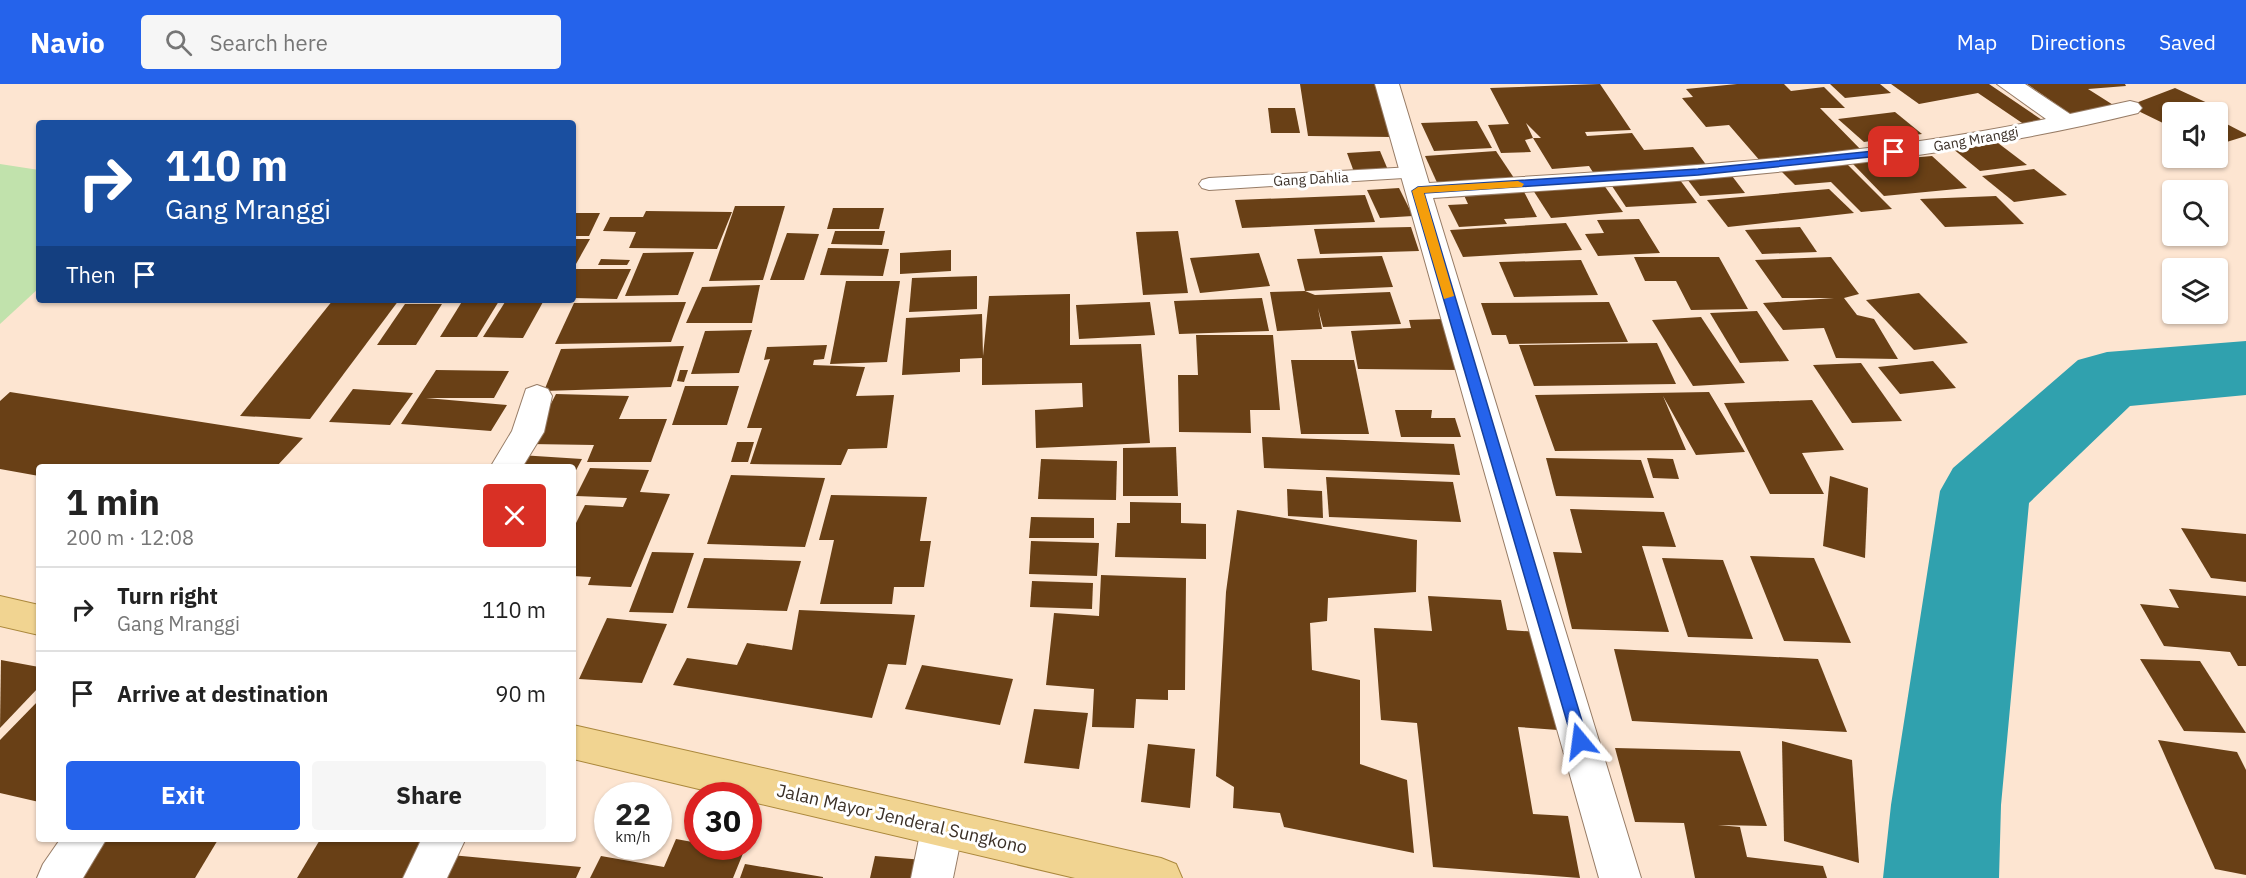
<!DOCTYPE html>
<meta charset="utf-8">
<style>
body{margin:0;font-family:"IBM Plex Sans",sans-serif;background:#f6f6f6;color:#222;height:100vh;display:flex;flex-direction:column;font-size:22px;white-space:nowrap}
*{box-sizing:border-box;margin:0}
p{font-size:20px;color:#767676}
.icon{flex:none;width:33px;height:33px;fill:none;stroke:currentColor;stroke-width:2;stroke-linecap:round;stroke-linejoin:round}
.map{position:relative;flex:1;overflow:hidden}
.sheet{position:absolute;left:36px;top:380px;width:540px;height:378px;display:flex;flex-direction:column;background:#fff;border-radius:6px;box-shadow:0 2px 4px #0004}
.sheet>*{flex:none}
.top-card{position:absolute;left:36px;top:36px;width:540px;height:183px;border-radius:6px;box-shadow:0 2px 4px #0004;background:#1a4fa0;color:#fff;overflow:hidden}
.fabs{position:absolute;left:2162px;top:18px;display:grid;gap:12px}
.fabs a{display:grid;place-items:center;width:66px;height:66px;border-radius:6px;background:#fff;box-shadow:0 2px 4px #0004;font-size:30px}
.speed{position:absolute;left:594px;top:698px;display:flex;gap:12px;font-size:30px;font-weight:700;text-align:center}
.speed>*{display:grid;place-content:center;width:78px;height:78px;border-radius:50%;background:#fff;box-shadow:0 2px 4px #0004;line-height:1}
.speed small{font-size:15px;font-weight:400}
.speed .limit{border:9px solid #d22;background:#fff;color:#111}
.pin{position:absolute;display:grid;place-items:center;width:51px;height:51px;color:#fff;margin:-26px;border-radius:12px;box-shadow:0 3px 9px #0006}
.me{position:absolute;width:66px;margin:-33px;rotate:344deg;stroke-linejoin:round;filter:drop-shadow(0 0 4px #0008)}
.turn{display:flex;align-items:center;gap:21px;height:126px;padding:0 30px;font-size:27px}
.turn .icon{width:78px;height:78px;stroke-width:2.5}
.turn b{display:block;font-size:42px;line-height:51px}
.then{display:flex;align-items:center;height:57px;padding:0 30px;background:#0003;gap:12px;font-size:22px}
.round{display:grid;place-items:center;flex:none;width:63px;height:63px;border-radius:6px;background:#f6f6f6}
.headline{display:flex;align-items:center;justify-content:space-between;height:102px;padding:0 30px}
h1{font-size:36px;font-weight:700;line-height:45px}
.primary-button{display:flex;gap:12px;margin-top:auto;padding:12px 30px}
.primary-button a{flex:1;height:69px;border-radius:6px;background:#2563eb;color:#fff;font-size:24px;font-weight:700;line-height:69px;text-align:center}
.primary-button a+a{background:#f6f6f6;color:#222}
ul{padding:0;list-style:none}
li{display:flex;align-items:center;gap:18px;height:84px;padding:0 30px;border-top:2px solid #e0e0e0}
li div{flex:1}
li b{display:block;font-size:22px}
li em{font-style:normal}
header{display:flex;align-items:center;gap:36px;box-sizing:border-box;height:84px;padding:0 30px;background:#2563eb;color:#fff}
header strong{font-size:28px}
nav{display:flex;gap:33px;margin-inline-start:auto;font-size:21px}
.search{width:420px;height:54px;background:#f6f6f6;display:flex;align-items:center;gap:15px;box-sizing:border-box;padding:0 21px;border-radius:6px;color:#767676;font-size:22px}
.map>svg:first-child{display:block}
.green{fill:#c1e2ac}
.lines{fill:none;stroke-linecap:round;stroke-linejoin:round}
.river{fill:#30a1ae;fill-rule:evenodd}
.building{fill:#694016}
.lane-casing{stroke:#977c66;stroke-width:2}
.street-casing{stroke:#977c66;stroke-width:2}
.primary-casing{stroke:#ab883c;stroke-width:2}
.lane{fill:#fff;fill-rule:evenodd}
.street{fill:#fff;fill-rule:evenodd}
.primary{fill:#f1d491;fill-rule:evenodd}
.route{fill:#2563eb;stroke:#184099;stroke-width:1.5}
.slow{fill:#f59e0b}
.labels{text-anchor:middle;stroke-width:6;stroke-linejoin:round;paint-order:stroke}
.far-street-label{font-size:14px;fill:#3a2f26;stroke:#fff}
.near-street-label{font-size:18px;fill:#3a2f26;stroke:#fff}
</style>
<header>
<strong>Navio</strong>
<div class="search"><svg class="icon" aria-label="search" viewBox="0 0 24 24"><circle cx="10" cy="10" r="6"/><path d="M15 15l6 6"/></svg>Search here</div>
<nav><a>Map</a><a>Directions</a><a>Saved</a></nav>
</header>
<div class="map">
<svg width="2246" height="794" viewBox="0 0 2246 794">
<rect width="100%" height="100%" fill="#fde5d1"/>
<path class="green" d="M 0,80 L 39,86 L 39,204 L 0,240 Z"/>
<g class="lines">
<path class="river" d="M 2246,257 L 2246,311 L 2130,322 L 2029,419 L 2001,721 L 1999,794 L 1883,794 L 1891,721 L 1940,407 L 1953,384 L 2078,276 L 2107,268 Z"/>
</g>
<g class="building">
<path d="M 1300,0 L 1378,0 L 1391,53 L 1308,52 Z"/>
<path d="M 1600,0 L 1631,46 L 1585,48 L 1587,52 L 1632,49 L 1644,66 L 1693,63 L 1710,86 L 1596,93 L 1589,82 L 1552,85 L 1533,54 L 1541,54 L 1526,39 L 1533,54 L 1525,56 L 1531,68 L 1501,69 L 1488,41 L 1509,40 L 1490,4 Z"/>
<path d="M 1737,0 L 1784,0 L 1791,7 L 1824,3 L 1845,24 L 1820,24 L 1865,70 L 1761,78 L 1729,41 L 1706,43 L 1682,14 L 1693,13 L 1686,5 Z"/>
<path d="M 1830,0 L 1880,0 L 1891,9 L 1845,14 Z"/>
<path d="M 1891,0 L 1989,0 L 2048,40 L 2028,43 L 1978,9 L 1919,20 Z"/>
<path d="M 2027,0 L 2125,0 L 2126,2 L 2088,5 L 2118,24 L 2072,31 Z"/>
<path d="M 2175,4 L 2214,22 L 2198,28 L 2172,28 L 2172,39 L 2167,41 L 2128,22 Z"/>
<path d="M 1268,24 L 1295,24 L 1300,49 L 1271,49 Z"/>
<path d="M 1895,28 L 1922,50 L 1864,58 L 1838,35 Z"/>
<path d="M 2217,35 L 2246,50 L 2246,52 L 2217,61 Z"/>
<path d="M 1477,37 L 1492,64 L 1434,67 L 1421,39 Z"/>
<path d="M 1998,59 L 2027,81 L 1980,87 L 1952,64 Z"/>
<path d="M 1380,67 L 1388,86 L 1354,88 L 1347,69 Z"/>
<path d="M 1496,67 L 1516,97 L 1439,103 L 1425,72 Z"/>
<path d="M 1932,72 L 1967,104 L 1884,112 L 1852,79 Z"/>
<path d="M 1844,77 L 1892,125 L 1861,128 L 1831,98 L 1795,101 L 1778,84 Z"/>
<path d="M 2034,85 L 2067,111 L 2014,118 L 1982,92 Z"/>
<path d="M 1729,88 L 1745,109 L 1700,112 L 1684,91 Z"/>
<path d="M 1677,92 L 1697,119 L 1626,123 L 1608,96 Z"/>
<path d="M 1601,97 L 1623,128 L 1551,134 L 1531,103 Z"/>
<path d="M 1399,104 L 1413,132 L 1380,134 L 1367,106 Z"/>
<path d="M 1522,104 L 1537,133 L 1504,135 L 1507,140 L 1459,143 L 1448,121 L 1468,120 L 1462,107 Z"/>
<path d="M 1829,105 L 1854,129 L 1728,143 L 1707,116 Z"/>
<path d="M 1365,111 L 1375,138 L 1242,144 L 1235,116 Z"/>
<path d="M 1996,112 L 2024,140 L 1945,143 L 1920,115 Z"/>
<path d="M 735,122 L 785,122 L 763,196 L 709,197 Z"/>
<path d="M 833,124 L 884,124 L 879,145 L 827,145 Z"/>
<path d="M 646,127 L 732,128 L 717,165 L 629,164 L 636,148 L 603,147 L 610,133 L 643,133 Z"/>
<path d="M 573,129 L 600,129 L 589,152 L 573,152 Z"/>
<path d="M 1639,135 L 1660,169 L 1598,172 L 1585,150 L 1604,149 L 1597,136 Z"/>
<path d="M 1566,139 L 1582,166 L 1463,173 L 1450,146 Z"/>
<path d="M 1411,143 L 1419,167 L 1320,170 L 1314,145 Z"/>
<path d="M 1800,143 L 1817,168 L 1762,170 L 1745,146 Z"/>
<path d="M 835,147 L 885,147 L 882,161 L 831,160 Z"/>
<path d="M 1178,147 L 1188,209 L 1143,211 L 1136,148 Z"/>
<path d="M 787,149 L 819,150 L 804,196 L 770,196 Z"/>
<path d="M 573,155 L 590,155 L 576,180 L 573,180 Z"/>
<path d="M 828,164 L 889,165 L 883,192 L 820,191 Z"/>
<path d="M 951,166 L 951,187 L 900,190 L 900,169 Z"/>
<path d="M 694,168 L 678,211 L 625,212 L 643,169 Z"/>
<path d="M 1259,169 L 1270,202 L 1200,209 L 1190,174 Z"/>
<path d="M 1382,172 L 1393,203 L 1305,207 L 1315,211 L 1390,208 L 1401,240 L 1323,243 L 1318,224 L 1322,245 L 1277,247 L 1270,208 L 1305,207 L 1297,175 Z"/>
<path d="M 1634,173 L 1719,173 L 1748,225 L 1691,226 L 1676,197 L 1645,197 Z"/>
<path d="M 1831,173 L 1859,210 L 1844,214 L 1857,231 L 1874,235 L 1898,275 L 1836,274 L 1824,244 L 1783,246 L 1763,219 L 1834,214 L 1782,214 L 1755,176 Z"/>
<path d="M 601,175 L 630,176 L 627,181 L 598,181 Z"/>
<path d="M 1581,176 L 1598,211 L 1514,213 L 1499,178 Z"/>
<path d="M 573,185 L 631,185 L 617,215 L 573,214 Z"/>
<path d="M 977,192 L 977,225 L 909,228 L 912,194 Z"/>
<path d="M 846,197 L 900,197 L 887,278 L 830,280 Z"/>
<path d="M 760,201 L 752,239 L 686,239 L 702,203 Z"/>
<path d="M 1919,209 L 1968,259 L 1914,266 L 1866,216 Z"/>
<path d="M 1070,210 L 1070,261 L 1141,260 L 1150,359 L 1036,364 L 1035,326 L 1083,323 L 1082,299 L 982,301 L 982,274 L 960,275 L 960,288 L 902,291 L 906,234 L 982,230 L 983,272 L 989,212 Z"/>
<path d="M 1262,214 L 1269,247 L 1179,250 L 1174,217 Z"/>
<path d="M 333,216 L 399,216 L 310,335 L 240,332 Z"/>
<path d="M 463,216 L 499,217 L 477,253 L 440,253 Z"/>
<path d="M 505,218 L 543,218 L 523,254 L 483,253 Z"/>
<path d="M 686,218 L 671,258 L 555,260 L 574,219 Z"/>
<path d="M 1150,218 L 1155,251 L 1079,255 L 1076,221 Z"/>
<path d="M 1609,218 L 1628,258 L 1509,260 L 1506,251 L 1492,251 L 1481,219 Z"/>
<path d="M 405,220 L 442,220 L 416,261 L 377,261 Z"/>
<path d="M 1757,227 L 1789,277 L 1740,279 L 1710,229 Z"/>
<path d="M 1701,233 L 1745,299 L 1693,302 L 1652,236 Z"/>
<path d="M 1444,235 L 1460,286 L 1358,285 L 1351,247 L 1411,244 L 1409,236 Z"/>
<path d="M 752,246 L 739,289 L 691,290 L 705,247 Z"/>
<path d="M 1196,251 L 1273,251 L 1280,326 L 1250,326 L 1251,349 L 1179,348 L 1178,291 L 1198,291 Z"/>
<path d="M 1657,259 L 1676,300 L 1534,302 L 1519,261 Z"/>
<path d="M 827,261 L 824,275 L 814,276 L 813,281 L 865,283 L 856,312 L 894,311 L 887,364 L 848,365 L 841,381 L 750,380 L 762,344 L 747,344 L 770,275 L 764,276 L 767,263 Z"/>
<path d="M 684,262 L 671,303 L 544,307 L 561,265 Z"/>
<path d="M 1291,276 L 1354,276 L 1369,350 L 1301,350 Z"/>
<path d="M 1933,277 L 1956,304 L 1900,310 L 1878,283 Z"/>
<path d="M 1861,279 L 1902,337 L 1852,339 L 1813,281 Z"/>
<path d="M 436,286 L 509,287 L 494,314 L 426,314 L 507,321 L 491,347 L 401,340 Z"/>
<path d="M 680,286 L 688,286 L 684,298 L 677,297 Z"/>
<path d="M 685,302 L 739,302 L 727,341 L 672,341 Z"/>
<path d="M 353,305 L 413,309 L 390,341 L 329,338 Z"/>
<path d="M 10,308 L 303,354 L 277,382 L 39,382 L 39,392 L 0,385 L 0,317 Z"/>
<path d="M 1709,308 L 1745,368 L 1696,371 L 1663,312 L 1686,366 L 1555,367 L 1535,311 Z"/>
<path d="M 556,310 L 629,312 L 619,335 L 667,335 L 651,378 L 587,378 L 594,361 L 530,360 Z"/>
<path d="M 1812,316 L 1844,366 L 1802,369 L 1824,410 L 1770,410 L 1724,319 Z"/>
<path d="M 1395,326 L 1432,326 L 1431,334 L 1455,334 L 1461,353 L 1401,353 Z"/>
<path d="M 1262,353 L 1454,360 L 1460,391 L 1264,384 Z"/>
<path d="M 737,358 L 754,358 L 748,378 L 731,378 Z"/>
<path d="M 1176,363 L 1178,412 L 1123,412 L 1123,364 Z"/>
<path d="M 520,371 L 582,375 L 573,392 L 573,382 L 514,382 Z"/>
<path d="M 1546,374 L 1641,376 L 1654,414 L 1556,412 Z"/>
<path d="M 1647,374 L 1673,375 L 1679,395 L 1653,394 Z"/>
<path d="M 1041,375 L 1117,377 L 1116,416 L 1038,415 Z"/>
<path d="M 590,384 L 649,386 L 640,408 L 670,410 L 631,503 L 588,501 L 591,493 L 573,492 L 573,445 L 585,421 L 623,423 L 627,414 L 576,412 Z"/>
<path d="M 731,391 L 825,394 L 805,463 L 707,460 Z"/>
<path d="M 1830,392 L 1868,404 L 1865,474 L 1823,462 Z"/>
<path d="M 1326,393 L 1453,398 L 1461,438 L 1329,433 Z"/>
<path d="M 1287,405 L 1322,407 L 1323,434 L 1288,432 Z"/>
<path d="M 831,411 L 927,413 L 920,457 L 931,457 L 924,503 L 894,503 L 892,520 L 820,520 L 834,456 L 819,456 Z"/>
<path d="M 1130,418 L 1181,419 L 1181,439 L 1206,440 L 1206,475 L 1115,473 L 1117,439 L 1130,439 Z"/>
<path d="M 1570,425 L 1664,428 L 1676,463 L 1642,462 L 1669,548 L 1572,545 L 1553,468 L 1582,469 Z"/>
<path d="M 1237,426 L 1417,456 L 1416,508 L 1328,514 L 1327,537 L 1310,539 L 1312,586 L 1360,596 L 1360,680 L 1407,696 L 1414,769 L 1284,743 L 1280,729 L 1233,724 L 1234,703 L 1216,692 L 1226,508 Z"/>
<path d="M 1031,433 L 1094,434 L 1094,454 L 1029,454 Z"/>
<path d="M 2181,444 L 2246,450 L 2246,498 L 2211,494 Z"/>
<path d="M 1031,457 L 1099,459 L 1097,492 L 1029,490 Z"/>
<path d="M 652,468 L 694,469 L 673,529 L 629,528 Z"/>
<path d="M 1750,472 L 1814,474 L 1851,559 L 1784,557 Z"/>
<path d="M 704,474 L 801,477 L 787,527 L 687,524 Z"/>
<path d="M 1662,474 L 1723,476 L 1753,555 L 1688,553 Z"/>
<path d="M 1101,491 L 1186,494 L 1185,606 L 1168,606 L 1168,616 L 1136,615 L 1134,644 L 1092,643 L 1094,605 L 1046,601 L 1054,529 L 1099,532 Z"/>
<path d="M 1032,497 L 1093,499 L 1092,525 L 1030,523 Z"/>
<path d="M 2169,505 L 2246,512 L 2246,582 L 2238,582 L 2230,568 L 2164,562 L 2140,520 L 2179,524 Z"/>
<path d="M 1428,512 L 1501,516 L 1507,546 L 1539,548 L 1558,646 L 1518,643 L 1533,730 L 1568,732 L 1580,794 L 1433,783 L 1417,639 L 1381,636 L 1374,544 L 1432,547 Z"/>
<path d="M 799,526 L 915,531 L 906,581 L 888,580 L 872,634 L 673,601 L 687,574 L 737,581 L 747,559 L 792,566 Z"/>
<path d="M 607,534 L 667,540 L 642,599 L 579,595 Z"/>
<path d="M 1614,565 L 1818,575 L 1847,648 L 1632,637 Z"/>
<path d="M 2140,575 L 2200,577 L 2246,649 L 2184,647 Z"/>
<path d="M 1,576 L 39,583 L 39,603 L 0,644 Z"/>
<path d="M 922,581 L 1013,595 L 1000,641 L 905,625 Z"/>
<path d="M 39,616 L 39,718 L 0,709 L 0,656 Z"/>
<path d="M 1034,625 L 1088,629 L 1079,685 L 1024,679 Z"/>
<path d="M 2158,656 L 2237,668 L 2246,686 L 2246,791 L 2215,785 Z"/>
<path d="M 1782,657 L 1852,676 L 1859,779 L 1784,757 Z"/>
<path d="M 1148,660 L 1195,665 L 1190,724 L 1141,718 Z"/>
<path d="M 1615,664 L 1740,667 L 1767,742 L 1718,741 L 1740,743 L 1747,773 L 1823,782 L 1827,794 L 1695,794 L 1684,739 L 1635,738 Z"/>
<path d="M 97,754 L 219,754 L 195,794 L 70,794 Z"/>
<path d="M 321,754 L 428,754 L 407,794 L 297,794 Z"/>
<path d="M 676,755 L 698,759 L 698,762 L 744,767 L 733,794 L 590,794 L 601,772 L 664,783 Z"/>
<path d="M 451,771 L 581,783 L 576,794 L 440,794 Z"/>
<path d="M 875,772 L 924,776 L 919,794 L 870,794 Z"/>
<path d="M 745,780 L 823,793 L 823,794 L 740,794 Z"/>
</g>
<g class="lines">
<defs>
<path id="lane" d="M 1413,83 L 1420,85 L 1423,89 L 1420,93 L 1209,106 L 1202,104 L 1199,100 L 1202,96 L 1209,94 Z"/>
<g id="street">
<path d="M 1375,0 L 1399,0 L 1429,99 C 1635,85 1843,77 2046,35 L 1997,0 L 2025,0 L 2070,30 L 2130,17 L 2138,19 L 2142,24 L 2138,29 C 1907,86 1670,98 1433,114 L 1641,794 L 1599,794 Z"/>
<path d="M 537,301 L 548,305 L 552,312 L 544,348 L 523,382 L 491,382 L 512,347 L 526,305 Z"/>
<path d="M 942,726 L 957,731 L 963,745 L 953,794 L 911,794 L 921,745 L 927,731 Z"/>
<path d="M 61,754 L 107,754 L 83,794 L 37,794 L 43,780 Z"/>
<path d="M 422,754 L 466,754 L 447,794 L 403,794 Z"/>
</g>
<g id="primary">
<path d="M 0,512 L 39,521 L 39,551 L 0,542 Z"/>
<path d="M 573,641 L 1161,774 L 1176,780 L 1182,794 L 1075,794 L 748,717 L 748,711 L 724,711 L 573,675 Z"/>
</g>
</defs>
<use href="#lane" class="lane-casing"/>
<use href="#street" class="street-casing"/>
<use href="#primary" class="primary-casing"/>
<use href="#lane" class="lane"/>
<use href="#street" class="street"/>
<use href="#primary" class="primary"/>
</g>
<path class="route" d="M 1894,65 L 1898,66 L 1898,70 L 1698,91 L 1424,109 L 1588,657 L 1586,662 L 1574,662 L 1412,107 L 1418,103 L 1698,85 Z"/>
<path class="slow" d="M 1518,97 L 1524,100 L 1522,103 L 1424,109 L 1454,212 L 1444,215 L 1412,107 L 1418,103 Z"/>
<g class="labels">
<g class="far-street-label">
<text transform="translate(1976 55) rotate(-10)" y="5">Gang Mranggi</text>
<text transform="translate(1311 95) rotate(-3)" y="5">Gang Dahlia</text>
</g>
<g class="near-street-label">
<text transform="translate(902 735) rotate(13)" y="6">Jalan Mayor Jenderal Sungkono</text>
</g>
</g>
</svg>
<div class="fabs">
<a><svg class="icon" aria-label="sound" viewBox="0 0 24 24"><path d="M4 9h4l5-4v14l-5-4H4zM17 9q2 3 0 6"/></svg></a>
<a><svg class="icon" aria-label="search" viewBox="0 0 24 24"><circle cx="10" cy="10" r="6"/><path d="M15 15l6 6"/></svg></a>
<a><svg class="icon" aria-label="layers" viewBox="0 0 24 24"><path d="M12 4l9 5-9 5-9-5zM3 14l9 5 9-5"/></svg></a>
</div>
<div class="speed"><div>22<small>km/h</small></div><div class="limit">30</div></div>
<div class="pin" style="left:1894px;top:68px;background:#d93025"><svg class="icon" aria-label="arrive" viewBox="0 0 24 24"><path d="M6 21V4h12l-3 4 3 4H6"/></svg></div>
<svg class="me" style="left:1580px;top:657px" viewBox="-20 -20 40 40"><path d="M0-17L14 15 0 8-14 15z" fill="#2563eb" stroke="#fff" stroke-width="4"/></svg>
<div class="top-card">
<div class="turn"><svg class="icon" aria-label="right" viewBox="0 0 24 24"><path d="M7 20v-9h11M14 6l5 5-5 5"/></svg><div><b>110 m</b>Gang Mranggi</div></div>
<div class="then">Then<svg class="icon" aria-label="arrive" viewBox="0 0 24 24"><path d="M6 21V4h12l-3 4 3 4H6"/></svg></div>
</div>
<section class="sheet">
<div class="headline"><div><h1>1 min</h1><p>200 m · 12:08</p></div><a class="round" style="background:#d93025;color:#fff"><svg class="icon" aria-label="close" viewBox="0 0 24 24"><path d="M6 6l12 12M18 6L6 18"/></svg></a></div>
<ul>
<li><svg class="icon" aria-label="right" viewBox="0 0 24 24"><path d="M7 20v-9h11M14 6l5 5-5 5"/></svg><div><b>Turn right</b><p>Gang Mranggi</p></div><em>110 m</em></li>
<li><svg class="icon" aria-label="arrive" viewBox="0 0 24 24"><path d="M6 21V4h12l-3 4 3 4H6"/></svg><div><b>Arrive at destination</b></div><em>90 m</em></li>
</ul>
<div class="primary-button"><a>Exit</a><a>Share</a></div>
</section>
</div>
